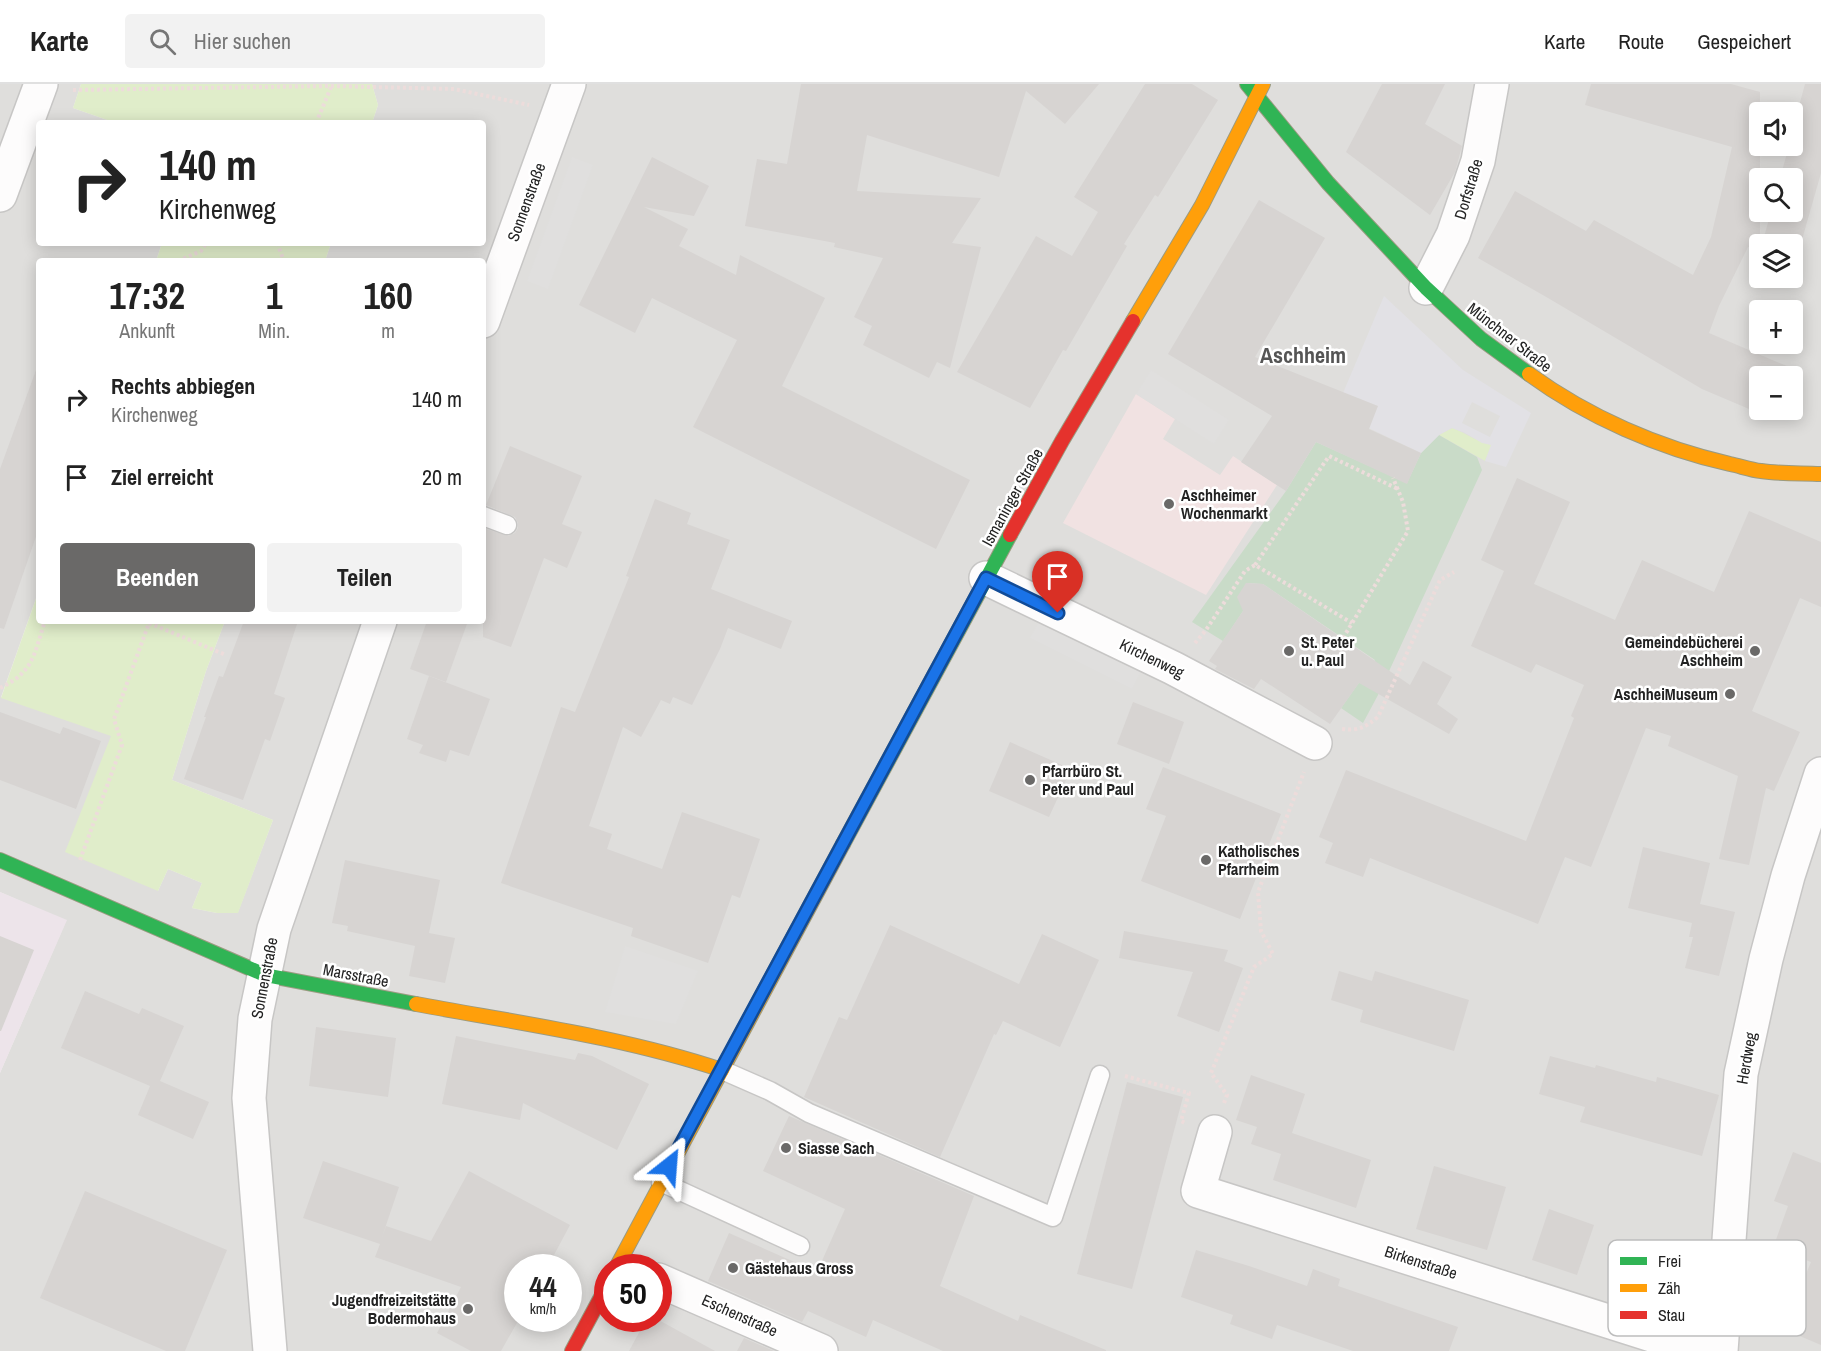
<!DOCTYPE html>
<html lang="de">
<meta charset="utf-8">
<style>
body{margin:0;font-family:"Archivo Narrow",sans-serif;background:#f2f2f2;color:#222;height:100vh;display:flex;flex-direction:column;font-size:22px;white-space:nowrap}
*{box-sizing:border-box;margin:0}
p{font-size:20px;color:#767676}
.icon{flex:none;width:33px;height:33px;fill:none;stroke:currentColor;stroke-width:2;stroke-linecap:round;stroke-linejoin:round}
.map{position:relative;flex:1;overflow:hidden}
.details{position:absolute;left:36px;top:174px;width:450px;height:366px;display:flex;flex-direction:column;background:#fff;border-radius:6px;box-shadow:0 3px 15px #0003}
.details>*{flex:none}
.guide{position:absolute;left:36px;top:36px;width:450px;height:126px;border-radius:6px;box-shadow:0 3px 15px #0003;background:#fff;color:#222;overflow:hidden}
.fabs{position:absolute;left:1749px;top:18px;display:grid;gap:12px}
.fabs a{display:grid;place-items:center;width:54px;height:54px;border-radius:6px;background:#fff;box-shadow:0 3px 15px #0003;font-size:30px}
.speed{position:absolute;left:504px;top:1170px;display:flex;gap:12px;font-size:30px;font-weight:700;text-align:center}
.speed>*{display:grid;place-content:center;width:78px;height:78px;border-radius:50%;background:#fff;box-shadow:0 3px 15px #0003;line-height:1}
.speed small{font-size:15px;font-weight:400}
.speed .limit{border:9px solid #d22;background:#fff;color:#111}
.pin{position:absolute;display:grid;place-items:center;width:51px;height:51px;color:#fff;margin:-62px -26px;border-radius:50% 50% 50% 0;rotate:-45deg;box-shadow:0 0 6px #0007}
.pin .icon{rotate:45deg}
.me{position:absolute;width:66px;margin:-33px;rotate:28deg;stroke-linejoin:round;filter:drop-shadow(0 0 4px #0008)}
.turn{display:flex;align-items:center;gap:21px;height:126px;padding:0 24px;font-size:27px}
.turn .icon{width:78px;height:78px;stroke-width:2.5}
.turn b{display:block;font-size:42px;line-height:51px}
.eta{display:flex;justify-content:space-evenly;align-items:center;height:102px;text-align:center}
.eta b{font-size:36px;font-weight:700;line-height:42px}
.cta{display:flex;gap:12px;margin-top:auto;padding:12px 24px}
.cta a{flex:1;height:69px;border-radius:6px;background:#6a6968;color:#fff;font-size:24px;font-weight:700;line-height:69px;text-align:center}
.cta a+a{background:#f2f2f2;color:#222}
ul{padding:0;list-style:none}
li{display:flex;align-items:center;gap:18px;height:78px;padding:0 24px}
li div{flex:1}
li b{display:block;font-size:22px}
li em{font-style:normal}
header{display:flex;align-items:center;gap:36px;box-sizing:border-box;height:84px;padding:0 30px;background:#fff;border-bottom:2px solid #e0e0e0}
header strong{font-size:28px}
nav{display:flex;gap:33px;margin-inline-start:auto;font-size:21px}
.search{width:420px;height:54px;background:#f2f2f2;display:flex;align-items:center;gap:15px;box-sizing:border-box;padding:0 21px;border-radius:6px;color:#767676;font-size:22px}
.map>svg:first-child{display:block}
.residential{fill:#dfdedc;fill-rule:evenodd}
.commercial{fill:#f1e2e2}
.industrial{fill:#ede4ea}
.grass{fill:#e0edca}
.cemetery{fill:#c9dbc8}
.parking{fill:#e0dfde}
.plaza{fill:#e2e1e5;fill-rule:evenodd}
.building{fill:#d7d4d2}
.lines{fill:none;stroke-linecap:round;stroke-linejoin:round}
.lane-casing{stroke:#c7c6c5;stroke-width:21}
.street-casing{stroke:#c7c6c5;stroke-width:36}
.fast-casing{stroke:#9b9b81;stroke-width:16}
.slow-casing{stroke:#9b9b81;stroke-width:16}
.jam-casing{stroke:#9b9b81;stroke-width:16}
.path{stroke:#eddcdb;stroke-width:4;stroke-dasharray:3 3;stroke-linecap:butt}
.lane{stroke:#fdfcfc;stroke-width:18}
.street{stroke:#fdfcfc;stroke-width:33}
.fast{stroke:#30b455;stroke-width:14}
.slow{stroke:#ff9f0a;stroke-width:14}
.jam{stroke:#e5322d;stroke-width:14}
.route-casing{stroke:#114b97;stroke-width:15}
.route{stroke:#1a73e8;stroke-width:10}
.poi-dot{fill:#6a6968;stroke:#fff;stroke-width:2}
.labels{text-anchor:middle;stroke-width:5;stroke-linejoin:round;paint-order:stroke}
.street-label{font-size:16px;fill:#222;stroke:#fff}
.poi-label{font-size:16px;font-weight:bold;fill:#222;stroke:#fff;text-anchor:start}
.district-label{font-size:22px;font-weight:bold;fill:#555;stroke:#fff}
.key{fill:#fff;stroke:#bdbdbd;stroke-width:1.5}
.key-label{font-size:16px;fill:#222}
</style>
<header>
<strong>Karte</strong>
<div class="search"><svg class="icon" aria-label="search" viewBox="0 0 24 24"><circle cx="10" cy="10" r="6"/><path d="M15 15l6 6"/></svg>Hier suchen</div>
<nav><a>Karte</a><a>Route</a><a>Gespeichert</a></nav>
</header>
<div class="map">
<svg width="1821" height="1267" viewBox="0 0 1821 1267">
<rect width="100%" height="100%" fill="#f0eeeb"/>
<path class="residential" d="M 0,0 L 81,0 L 73,24 L 116,39 L 39,39 L 39,159 L 162,159 L 156,177 L 39,177 L 39,506 L 1,613 L 111,651 L 158,807 L 168,785 L 202,799 L 192,824 L 217,829 L 238,828 L 273,736 L 172,696 L 206,587 L 225,537 L 483,537 L 483,177 L 325,177 L 331,159 L 483,159 L 483,39 L 372,39 L 378,21 L 372,0 L 1821,0 L 1821,1267 L 0,1267 L 0,989 L 66,837 L 0,808 ZM 1760,28 L 1792,28 L 1792,62 L 1760,62 ZM 1760,94 L 1792,94 L 1792,128 L 1760,128 ZM 1760,160 L 1792,160 L 1792,194 L 1760,194 ZM 1760,226 L 1792,226 L 1792,260 L 1760,260 ZM 1760,292 L 1792,292 L 1792,326 L 1760,326 ZM 518,1184 L 568,1184 L 568,1234 L 518,1234 ZM 608,1184 L 658,1184 L 658,1234 L 608,1234 Z"/>
<path class="commercial" d="M 1136,310 L 1175,335 L 1163,355 L 1220,391 L 1233,372 L 1277,401 L 1206,511 L 1063,439 Z"/>
<path class="industrial" d="M 0,808 L 67,836 L 0,989 Z"/>
<g class="grass">
<path d="M 81,0 L 372,0 L 378,21 L 372,39 L 116,39 L 73,24 Z"/>
<path d="M 162,159 L 331,159 L 325,177 L 156,177 Z"/>
<path d="M 1452,344 C 1466,349 1477,358 1492,361 L 1485,377 L 1439,351 Z"/>
<path d="M 39,506 L 39,537 L 225,537 L 206,587 L 172,696 L 273,736 L 238,829 L 217,829 L 192,824 L 202,799 L 168,785 L 158,807 L 65,768 L 111,652 L 1,614 Z"/>
</g>
<path class="cemetery" d="M 1439,351 L 1477,373 L 1482,386 L 1378,611 L 1363,639 L 1341,624 L 1375,576 L 1263,500 L 1246,499 L 1243,527 L 1223,557 L 1192,538 L 1286,407 L 1316,358 L 1407,399 L 1421,369 Z"/>
<g class="parking">
<path d="M 572,73 L 593,81 L 548,205 L 527,197 Z"/>
<path d="M 1151,286 L 1229,336 L 1214,360 L 1136,310 Z"/>
<path d="M 1042,531 L 1144,582 L 1132,605 L 1030,554 Z"/>
<path d="M 625,862 L 698,887 L 676,940 L 605,928 Z"/>
</g>
<path class="plaza" d="M 1384,212 L 1463,286 L 1531,329 L 1506,383 L 1485,377 L 1491,361 L 1482,359 L 1465,349 L 1452,344 L 1439,351 L 1421,369 L 1335,328 ZM 1472,318 L 1500,332 L 1490,353 L 1462,339 Z"/>
<g class="building">
<path d="M 801,0 L 1099,0 L 1065,40 L 1026,7 L 999,93 L 867,51 L 857,107 L 981,114 L 952,159 L 981,163 L 950,284 L 937,278 L 929,294 L 863,261 L 872,242 L 854,233 L 883,174 L 834,163 L 835,159 L 745,142 L 757,75 L 787,80 Z"/>
<path d="M 1145,0 L 1192,0 L 1218,16 L 1158,113 L 1155,111 L 1124,160 L 1127,162 L 1066,267 L 1063,266 L 1030,324 L 957,288 L 1036,152 L 1072,172 L 1098,128 L 1074,113 Z"/>
<path d="M 1382,0 L 1445,0 L 1425,40 L 1462,62 L 1455,88 L 1430,131 L 1346,68 Z"/>
<path d="M 1591,0 L 1731,0 L 1760,8 L 1760,167 L 1748,163 L 1719,222 L 1709,249 L 1789,283 L 1785,292 L 1760,292 L 1760,326 L 1771,326 L 1768,333 L 1702,305 L 1548,214 L 1478,174 L 1515,107 L 1586,147 L 1594,136 L 1693,191 L 1711,153 L 1732,63 L 1585,21 Z"/>
<path d="M 1805,0 L 1821,0 L 1821,89 L 1796,177 L 1792,176 L 1792,160 L 1762,160 L 1771,128 L 1792,128 L 1792,94 L 1780,94 L 1789,62 L 1792,62 L 1792,48 Z"/>
<path d="M 652,73 L 709,102 L 694,132 L 644,123 L 688,145 L 679,162 L 736,191 L 740,171 L 825,214 L 782,302 L 970,396 L 936,465 L 693,343 L 737,256 L 652,214 L 635,249 L 579,221 Z"/>
<path d="M 1259,116 L 1325,154 L 1255,273 L 1378,322 L 1369,345 L 1421,369 L 1407,400 L 1316,358 L 1286,407 L 1241,378 L 1272,332 L 1168,270 Z"/>
<path d="M 36,286 L 39,287 L 39,444 L 4,545 L 0,544 L 0,385 Z"/>
<path d="M 510,362 L 582,392 L 562,440 L 582,448 L 567,484 L 544,474 L 511,563 L 483,553 L 483,444 L 508,452 L 515,449 L 518,444 L 518,439 L 515,433 L 486,421 Z"/>
<path d="M 1517,394 L 1570,418 L 1534,500 L 1615,536 L 1642,476 L 1714,508 L 1749,427 L 1821,458 L 1821,523 L 1800,514 L 1752,627 L 1800,648 L 1774,707 L 1766,704 L 1749,781 L 1719,775 L 1738,692 L 1668,662 L 1671,652 L 1646,644 L 1591,783 L 1565,773 L 1538,840 L 1370,774 L 1363,793 L 1325,779 L 1333,759 L 1319,753 L 1346,686 L 1526,757 L 1574,634 L 1571,632 L 1584,601 L 1536,580 L 1531,589 L 1471,562 L 1504,487 L 1481,476 Z"/>
<path d="M 655,415 L 691,429 L 687,440 L 730,456 L 711,505 L 792,537 L 781,565 L 728,544 L 720,565 L 692,621 L 673,613 L 670,620 L 661,616 L 641,653 L 623,643 L 589,742 L 612,750 L 607,765 L 662,785 L 682,728 L 760,755 L 740,814 L 732,811 L 708,879 L 631,852 L 633,844 L 501,799 L 561,623 L 575,628 L 629,493 L 626,492 Z"/>
<path d="M 1246,499 L 1263,500 L 1410,601 L 1423,577 L 1452,593 L 1437,620 L 1458,635 L 1449,650 L 1359,599 L 1330,640 L 1261,595 L 1254,605 L 1215,585 L 1217,582 L 1209,577 L 1243,527 L 1237,513 Z"/>
<path d="M 244,537 L 298,537 L 274,610 L 285,614 L 270,657 L 265,655 L 243,716 L 184,695 L 206,633 L 204,633 L 219,592 L 223,593 Z"/>
<path d="M 427,537 L 468,537 L 446,598 L 410,585 Z"/>
<path d="M 429,592 L 490,615 L 469,672 L 450,666 L 446,678 L 419,669 L 423,661 L 407,655 Z"/>
<path d="M 1133,618 L 1184,638 L 1169,680 L 1117,660 Z"/>
<path d="M 0,628 L 60,650 L 63,643 L 101,657 L 76,725 L 0,696 Z"/>
<path d="M 1010,658 L 1071,685 L 1049,733 L 989,707 Z"/>
<path d="M 1163,683 L 1281,730 L 1240,835 L 1141,797 L 1166,732 L 1146,725 Z"/>
<path d="M 1643,763 L 1710,779 L 1700,820 L 1735,828 L 1719,892 L 1685,884 L 1693,853 L 1689,853 L 1692,839 L 1628,824 Z"/>
<path d="M 345,776 L 440,796 L 429,849 L 455,854 L 445,899 L 409,892 L 415,862 L 347,847 L 348,842 L 332,839 Z"/>
<path d="M 890,841 L 1019,900 L 1042,850 L 1099,876 L 1060,963 L 1003,937 L 996,951 L 994,950 L 940,1073 L 804,1013 L 839,933 L 847,936 Z"/>
<path d="M 1124,847 L 1228,866 L 1224,877 L 1243,884 L 1219,948 L 1177,932 L 1193,888 L 1119,874 Z"/>
<path d="M 0,852 L 34,866 L 1,947 L 0,947 Z"/>
<path d="M 1339,887 L 1372,897 L 1375,887 L 1469,916 L 1454,967 L 1360,938 L 1363,926 L 1331,916 Z"/>
<path d="M 85,907 L 139,930 L 142,924 L 184,942 L 160,997 L 209,1018 L 193,1055 L 138,1031 L 150,1002 L 61,964 Z"/>
<path d="M 316,943 L 396,954 L 388,1013 L 309,1002 Z"/>
<path d="M 456,952 L 575,976 L 578,969 L 592,972 L 649,1000 L 617,1066 L 523,1019 L 520,1036 L 442,1020 Z"/>
<path d="M 1550,972 L 1595,984 L 1596,981 L 1656,998 L 1657,993 L 1719,1011 L 1702,1072 L 1580,1038 L 1585,1023 L 1539,1010 Z"/>
<path d="M 1251,991 L 1305,1010 L 1292,1049 L 1371,1076 L 1356,1124 L 1273,1096 L 1281,1070 L 1251,1060 L 1257,1043 L 1236,1036 Z"/>
<path d="M 1127,998 L 1183,1013 L 1132,1205 L 1077,1190 Z"/>
<path d="M 789,1032 L 974,1112 L 940,1202 L 1018,1237 L 1020,1231 L 1106,1266 L 1106,1267 L 943,1267 L 873,1236 L 866,1253 L 808,1227 L 802,1238 L 708,1197 L 729,1149 L 817,1188 L 845,1125 L 763,1087 Z"/>
<path d="M 1793,1068 L 1821,1079 L 1821,1261 L 1783,1245 L 1811,1178 L 1773,1164 L 1788,1122 L 1774,1117 Z"/>
<path d="M 323,1077 L 399,1103 L 381,1156 L 386,1142 L 431,1157 L 469,1087 L 570,1141 L 547,1184 L 518,1184 L 518,1237 L 501,1267 L 471,1267 L 437,1249 L 461,1203 L 375,1173 L 380,1160 L 303,1134 Z"/>
<path d="M 1434,1082 L 1506,1103 L 1487,1166 L 1416,1145 Z"/>
<path d="M 85,1107 L 227,1166 L 185,1267 L 166,1267 L 40,1214 Z"/>
<path d="M 1549,1125 L 1594,1141 L 1577,1191 L 1532,1176 Z"/>
<path d="M 1196,1166 L 1249,1182 L 1307,1202 L 1313,1185 L 1340,1195 L 1338,1202 L 1458,1243 L 1449,1267 L 1353,1267 L 1277,1241 L 1272,1255 L 1230,1240 L 1233,1231 L 1181,1213 Z"/>
<path d="M 647,1234 L 655,1234 L 715,1267 L 629,1267 Z"/>
<path d="M 744,1254 L 774,1267 L 737,1267 Z"/>
</g>
<g class="lines">
<defs>
<g id="lane">
<path d="M 483,432 L 507,441"/>
<path d="M 722,986 L 770,1007 L 809,1029 L 1053,1133 L 1100,991"/>
<path d="M 661,1098 L 800,1162"/>
</g>
<g id="street">
<path d="M 0,111 L 41,0"/>
<path d="M 1426,204 L 1453,151 L 1478,77 L 1492,0"/>
<path d="M 483,237 L 569,0"/>
<path d="M 986,494 L 1173,584 L 1315,659"/>
<path d="M 1215,1048 L 1198,1107 L 1702,1267"/>
<path d="M 658,1196 L 821,1267"/>
<path d="M 270,1267 L 249,1014 L 255,935 L 274,845 L 380,537"/>
<path d="M 1721,1267 L 1741,990 L 1766,875 L 1788,792 L 1821,690"/>
</g>
<g id="fast">
<path d="M 1247,0 L 1328,99 L 1426,204 L 1481,255 L 1529,290"/>
<path d="M 843,760 L 1010,451"/>
<path d="M 0,776 L 265,891 L 416,920"/>
</g>
<g id="slow">
<path d="M 1133,237 L 1202,121 L 1263,0"/>
<path d="M 1529,290 C 1588,333 1659,364 1730,380 C 1740,382 1751,386 1761,387 C 1781,390 1801,389 1821,390"/>
<path d="M 416,920 C 518,939 623,953 722,986"/>
<path d="M 616,1184 L 843,760"/>
</g>
<g id="jam">
<path d="M 1010,451 L 1062,357 L 1133,237"/>
<path d="M 572,1267 L 608,1200"/>
</g>
</defs>
<use href="#lane" class="lane-casing"/>
<use href="#street" class="street-casing"/>
<use href="#fast" class="fast-casing"/>
<use href="#slow" class="slow-casing"/>
<use href="#jam" class="jam-casing"/>
<g class="path">
<path d="M 73,6 L 331,2 L 454,5 L 529,21"/>
<path d="M 316,39 L 332,1"/>
<path d="M 277,159 L 284,177"/>
<path d="M 178,177 L 201,167 L 206,159"/>
<path d="M 1255,481 L 1329,372 L 1398,405"/>
<path d="M 149,539 L 226,571"/>
<path d="M 1343,554 L 1408,447 L 1403,418 L 1393,394"/>
<path d="M 1195,559 L 1206,546 L 1245,487 L 1255,481 L 1352,539"/>
<path d="M 0,604 C 34,588 34,570 45,537"/>
<path d="M 1342,645 C 1360,647 1365,643 1378,633 L 1440,496 L 1454,488"/>
<path d="M 80,776 L 122,661 L 114,635 L 149,539 L 149,537"/>
<path d="M 1125,992 L 1189,1009 L 1181,1037 L 1185,1039"/>
<path d="M 1224,1019 L 1227,1011 L 1211,989 L 1254,883 L 1273,870 L 1261,847 L 1258,808 L 1304,688"/>
</g>
<use href="#lane" class="lane"/>
<use href="#street" class="street"/>
<use href="#fast" class="fast"/>
<use href="#slow" class="slow"/>
<use href="#jam" class="jam"/>
</g>
<g class="lines">
<defs>
<path id="route" d="M 669,1082 L 986,494 L 1058,529"/>
</defs>
<use href="#route" class="route-casing"/>
<use href="#route" class="route"/>
</g>
<g class="poi-dot">
<circle cx="1169" cy="420" r="6"/>
<circle cx="1289" cy="567" r="6"/>
<circle cx="1755" cy="567" r="6"/>
<circle cx="1730" cy="610" r="6"/>
<circle cx="1030" cy="696" r="6"/>
<circle cx="1206" cy="776" r="6"/>
<circle cx="786" cy="1064" r="6"/>
<circle cx="733" cy="1184" r="6"/>
<circle cx="468" cy="1225" r="6"/>
</g>
<g class="labels">
<g class="street-label">
<text transform="translate(1468 105) rotate(-73)" y="6">Dorfstraße</text>
<text transform="translate(526 118) rotate(-70)" y="6">Sonnenstraße</text>
<text transform="translate(1510 253) rotate(38)" y="6">Münchner Straße</text>
<text transform="translate(1012 413) rotate(-61)" y="6">Ismaninger Straße</text>
<text transform="translate(1152 574) rotate(26)" y="6">Kirchenweg</text>
<text transform="translate(356 891) rotate(11)" y="6">Marsstraße</text>
<text transform="translate(264 894) rotate(-79)" y="6">Sonnenstraße</text>
<text transform="translate(1746 974) rotate(-80)" y="6">Herdweg</text>
<text transform="translate(1421 1178) rotate(18)" y="6">Birkenstraße</text>
<text transform="translate(740 1231) rotate(24)" y="6">Eschenstraße</text>
</g>
<g class="poi-label">
<text x="1181" y="417">Aschheimer<tspan x="1181" dy="18">Wochenmarkt</tspan></text>
<text x="1301" y="564">St. Peter<tspan x="1301" dy="18">u. Paul</tspan></text>
<text x="1743" y="564" text-anchor="end">Gemeindebücherei<tspan x="1743" dy="18">Aschheim</tspan></text>
<text x="1718" y="616" text-anchor="end">AschheiMuseum</text>
<text x="1042" y="693">Pfarrbüro St.<tspan x="1042" dy="18">Peter und Paul</tspan></text>
<text x="1218" y="773">Katholisches<tspan x="1218" dy="18">Pfarrheim</tspan></text>
<text x="798" y="1070">Siasse Sach</text>
<text x="745" y="1190">Gästehaus Gross</text>
<text x="456" y="1222" text-anchor="end">Jugendfreizeitstätte<tspan x="456" dy="18">Bodermohaus</tspan></text>
</g>
<g class="district-label">
<text x="1303" y="279">Aschheim</text>
</g>
</g>
<rect x="1608" y="1156" width="198" height="96" rx="9" class="key"/>
<rect x="1620" y="1173" width="27" height="8" fill="#30b455"/>
<rect x="1620" y="1200" width="27" height="8" fill="#ff9f0a"/>
<rect x="1620" y="1227" width="27" height="8" fill="#e5322d"/>
<g class="key-label">
<text x="1658" y="1183">Frei</text>
<text x="1658" y="1210">Zäh</text>
<text x="1658" y="1237">Stau</text>
</g>
</svg>
<div class="fabs">
<a><svg class="icon" aria-label="sound" viewBox="0 0 24 24"><path d="M4 9h4l5-4v14l-5-4H4zM17 9q2 3 0 6"/></svg></a>
<a><svg class="icon" aria-label="search" viewBox="0 0 24 24"><circle cx="10" cy="10" r="6"/><path d="M15 15l6 6"/></svg></a>
<a><svg class="icon" aria-label="layers" viewBox="0 0 24 24"><path d="M12 4l9 5-9 5-9-5zM3 14l9 5 9-5"/></svg></a>
<a>+</a>
<a>−</a>
</div>
<div class="speed"><div>44<small>km/h</small></div><div class="limit">50</div></div>
<div class="pin" style="left:1058px;top:529px;background:#d93025"><svg class="icon" aria-label="arrive" viewBox="0 0 24 24"><path d="M6 21V4h12l-3 4 3 4H6"/></svg></div>
<svg class="me" style="left:669px;top:1082px" viewBox="-20 -20 40 40"><path d="M0-17L14 15 0 8-14 15z" fill="#1a73e8" stroke="#fff" stroke-width="4"/></svg>
<div class="guide">
<div class="turn"><svg class="icon" aria-label="right" viewBox="0 0 24 24"><path d="M7 20v-9h11M14 6l5 5-5 5"/></svg><div><b>140 m</b>Kirchenweg</div></div>
</div>
<section class="details">
<div class="eta">
<div><b>17:32</b><p>Ankunft</p></div>
<div><b>1</b><p>Min.</p></div>
<div><b>160</b><p>m</p></div>
</div>
<ul>
<li><svg class="icon" aria-label="right" viewBox="0 0 24 24"><path d="M7 20v-9h11M14 6l5 5-5 5"/></svg><div><b>Rechts abbiegen</b><p>Kirchenweg</p></div><em>140 m</em></li>
<li><svg class="icon" aria-label="arrive" viewBox="0 0 24 24"><path d="M6 21V4h12l-3 4 3 4H6"/></svg><div><b>Ziel erreicht</b></div><em>20 m</em></li>
</ul>
<div class="cta"><a>Beenden</a><a>Teilen</a></div>
</section>
</div>
